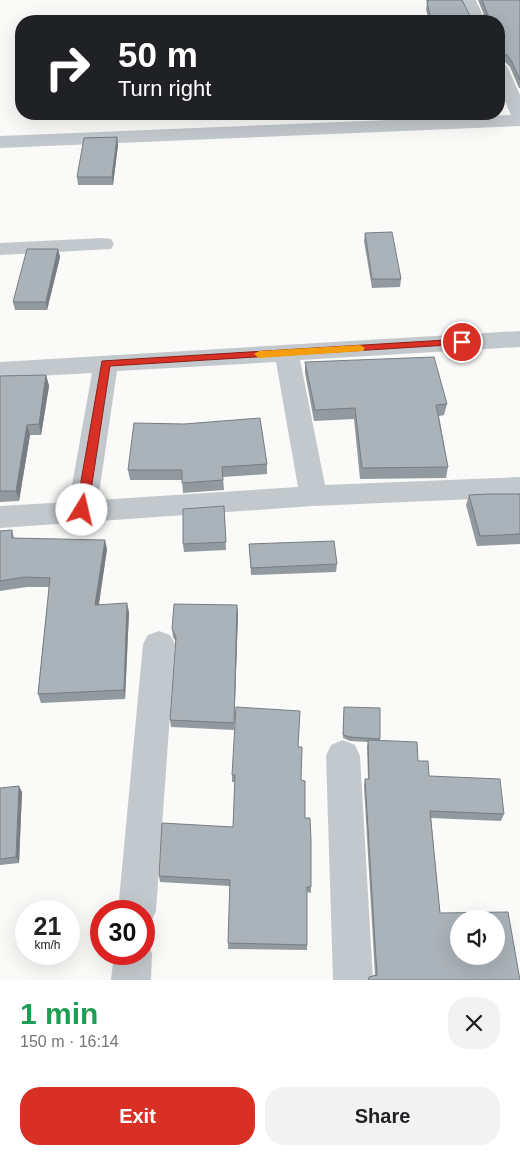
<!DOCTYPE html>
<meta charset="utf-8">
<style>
body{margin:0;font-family:Helvetica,sans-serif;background:#f2f2f2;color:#202124;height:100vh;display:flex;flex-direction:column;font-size:19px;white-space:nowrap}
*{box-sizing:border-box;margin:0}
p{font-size:16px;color:#757577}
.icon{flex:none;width:28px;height:28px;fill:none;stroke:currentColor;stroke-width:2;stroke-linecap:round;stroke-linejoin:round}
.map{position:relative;height:980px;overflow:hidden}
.details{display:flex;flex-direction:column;background:#fff;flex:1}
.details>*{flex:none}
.top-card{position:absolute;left:15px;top:15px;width:490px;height:105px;border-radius:20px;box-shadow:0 5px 20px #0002;background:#202124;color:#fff;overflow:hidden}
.buttons{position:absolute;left:450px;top:910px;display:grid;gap:10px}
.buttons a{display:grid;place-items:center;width:55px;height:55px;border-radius:50%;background:#fff;box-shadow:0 5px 20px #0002;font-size:25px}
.speed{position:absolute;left:15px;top:900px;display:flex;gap:10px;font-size:25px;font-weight:700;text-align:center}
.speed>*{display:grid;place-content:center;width:65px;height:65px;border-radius:50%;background:#fff;box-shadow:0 5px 20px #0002;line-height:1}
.speed small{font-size:12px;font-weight:400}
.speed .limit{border:8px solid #d22;background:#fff;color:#111}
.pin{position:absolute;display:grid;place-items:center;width:42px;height:42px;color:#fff;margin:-21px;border:2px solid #fff;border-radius:50%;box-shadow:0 1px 5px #0007}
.me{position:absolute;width:55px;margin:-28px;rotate:9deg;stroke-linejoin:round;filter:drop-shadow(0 0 4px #0008)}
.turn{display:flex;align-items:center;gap:18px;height:105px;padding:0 20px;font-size:22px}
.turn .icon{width:65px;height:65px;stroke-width:2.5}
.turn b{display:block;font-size:35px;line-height:42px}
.round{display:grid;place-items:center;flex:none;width:52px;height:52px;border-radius:20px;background:#f2f2f2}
.headline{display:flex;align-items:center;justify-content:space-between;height:85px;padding:0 20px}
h1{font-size:30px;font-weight:800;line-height:38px;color:#1e9e55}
.primary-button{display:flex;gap:10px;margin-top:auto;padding:10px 20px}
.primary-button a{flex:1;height:58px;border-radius:20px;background:#d93025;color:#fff;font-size:20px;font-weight:800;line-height:58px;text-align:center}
.primary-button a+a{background:#f2f2f2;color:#202124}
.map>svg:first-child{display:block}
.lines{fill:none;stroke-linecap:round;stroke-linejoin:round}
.minor{fill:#c3c8cc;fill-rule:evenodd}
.wall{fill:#929a9f}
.shaded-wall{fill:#777d82}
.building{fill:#aab3b9;stroke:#777d82;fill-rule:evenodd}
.route{fill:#d93025;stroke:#8d1f18}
.slow{fill:#f59e0b}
</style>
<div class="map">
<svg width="520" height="980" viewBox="0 0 520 980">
<rect width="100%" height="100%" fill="#fafaf8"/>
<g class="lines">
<g class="minor">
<path d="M 460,0 L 476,0 L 485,21 L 469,21 Z"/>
<path d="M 499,63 L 505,64 L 508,68 L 520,95 L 520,126 L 0,148 L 0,136 L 511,115 L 499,87 Z"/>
<path d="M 103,238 L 111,239 L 114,244 L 111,249 L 0,255 L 0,243 Z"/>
<path d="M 520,331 L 520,347 L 300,360 L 325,485 L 520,477 L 520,497 L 313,506 L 0,528 L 0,506 L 69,502 L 92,373 L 0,378 L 0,362 ZM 276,362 L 298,487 L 98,500 L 117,371 Z"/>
<path d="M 159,631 L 170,635 L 175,644 L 156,911 L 150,924 L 144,927 L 144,911 L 118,911 L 143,644 L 148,635 Z"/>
<path d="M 343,740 L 355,745 L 360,756 L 373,980 L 333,980 L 326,756 L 331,745 Z"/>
<path d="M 144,939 L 147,940 L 152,954 L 151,980 L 111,980 L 114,954 L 144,954 Z"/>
</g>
</g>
<g class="wall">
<path d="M 426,0 L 462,0 L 470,16 L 484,15 L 478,0 L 520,0 L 520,88 L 519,88 L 510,67 L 505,62 L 499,61 L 499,21 L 412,21 L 412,17 L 428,18 L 426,9 L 427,4 Z"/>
<path d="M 117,137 L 118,145 L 113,185 L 78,185 L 77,177 Z"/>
<path d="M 365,233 L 401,279 L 400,287 L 372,288 L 364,241 Z"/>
<path d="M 58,249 L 60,257 L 47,310 L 15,310 L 13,302 Z"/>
<path d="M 305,362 L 447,404 L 444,415 L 439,416 L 448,467 L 446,478 L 360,479 L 354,419 L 314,421 L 305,373 Z"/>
<path d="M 46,375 L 49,386 L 41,435 L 30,435 L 19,501 L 0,502 L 0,376 Z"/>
<path d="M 184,424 L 267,464 L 267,474 L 223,477 L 224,490 L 183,493 L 182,480 L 130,480 L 128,470 Z"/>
<path d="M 520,494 L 520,544 L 477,546 L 466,505 L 469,495 Z"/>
<path d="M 224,506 L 226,550 L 184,552 L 183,544 Z"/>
<path d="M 12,530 L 14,538 L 107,549 L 99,605 L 129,612 L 125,699 L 41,703 L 38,694 L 49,587 L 27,587 L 0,591 L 0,531 Z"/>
<path d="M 249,544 L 337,564 L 336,572 L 251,575 Z"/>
<path d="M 238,613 L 234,730 L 171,727 L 170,720 L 176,642 L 173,637 L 172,629 Z"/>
<path d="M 344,707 L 380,739 L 380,740 L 418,761 L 429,776 L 504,814 L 501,821 L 431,818 L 440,913 L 520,980 L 368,980 L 369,977 L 375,975 L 364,786 L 365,779 L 368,779 L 367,747 L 368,742 L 350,741 L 343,738 Z"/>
<path d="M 298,747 L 305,818 L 311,887 L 311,893 L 307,892 L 307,950 L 228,949 L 230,886 L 160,882 L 159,876 L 233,827 L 235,782 L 232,782 L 232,775 Z"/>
<path d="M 0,788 L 22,792 L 19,863 L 0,865 Z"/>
</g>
<g class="shaded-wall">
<path d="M 117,137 L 118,145 L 113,185 L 112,177 Z"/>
<path d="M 58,249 L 60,257 L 47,310 L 46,302 Z"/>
<path d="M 46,375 L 49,386 L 41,435 L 39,424 Z"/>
<path d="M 27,425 L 30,435 L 19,501 L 16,491 Z"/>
<path d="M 105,540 L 107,549 L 97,614 L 95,605 Z"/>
<path d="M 127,603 L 129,612 L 125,699 L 124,690 Z"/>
<path d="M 237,605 L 238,613 L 234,730 L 234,723 Z"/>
<path d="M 19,786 L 22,792 L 19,863 L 16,857 Z"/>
</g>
<g class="building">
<path d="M 428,0 L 462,0 L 470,16 L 488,15 L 482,0 L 520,0 L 520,80 L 511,60 L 507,55 L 501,54 L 499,56 L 499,21 L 413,21 L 412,17 L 431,18 L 427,3 L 428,3 Z"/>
<path d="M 117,137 L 112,177 L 77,177 L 84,138 Z"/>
<path d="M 392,232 L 401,279 L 372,279 L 365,233 Z"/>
<path d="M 27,249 L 58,249 L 46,302 L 13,302 Z"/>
<path d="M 434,357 L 447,404 L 436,405 L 448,467 L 362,468 L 355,408 L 315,410 L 305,362 Z"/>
<path d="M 46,375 L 39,424 L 27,425 L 16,491 L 0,491 L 0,376 Z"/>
<path d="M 260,418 L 267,464 L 222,467 L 223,480 L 182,483 L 182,470 L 128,470 L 134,423 L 184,424 Z"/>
<path d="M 490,494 L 520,494 L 520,534 L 480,536 L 469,495 Z"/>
<path d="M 224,506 L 226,542 L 183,544 L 183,509 Z"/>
<path d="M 12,530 L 12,538 L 105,540 L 95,605 L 127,603 L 124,690 L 38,694 L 50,578 L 24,577 L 0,581 L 0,531 Z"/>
<path d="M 334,541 L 337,564 L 251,568 L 249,544 Z"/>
<path d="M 174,604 L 237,605 L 234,723 L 170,720 L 176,637 L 172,629 Z"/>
<path d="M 236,707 L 300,711 L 298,747 L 302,747 L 301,780 L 305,781 L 305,818 L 310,818 L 311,840 L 311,887 L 307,887 L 307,945 L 228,943 L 230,880 L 159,876 L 162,823 L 233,827 L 235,775 L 232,775 Z"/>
<path d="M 344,707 L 380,708 L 380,739 L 350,737 L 343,735 Z"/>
<path d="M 368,740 L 417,742 L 418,761 L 428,761 L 429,776 L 500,779 L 504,814 L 430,811 L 440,913 L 508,912 L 520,980 L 369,980 L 369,977 L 377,975 L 365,779 L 369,779 ZM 459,919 L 496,919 L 496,956 L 459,956 Z"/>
<path d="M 19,786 L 16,857 L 0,859 L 0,788 Z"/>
</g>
<path class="route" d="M 462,339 L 467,342 L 465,344 L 110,366 L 88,510 L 82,515 L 76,510 L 102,361 Z"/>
<path class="slow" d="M 360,345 L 365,348 L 363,351 L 259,358 L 254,354 L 259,351 Z"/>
</svg>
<div class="buttons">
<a><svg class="icon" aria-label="sound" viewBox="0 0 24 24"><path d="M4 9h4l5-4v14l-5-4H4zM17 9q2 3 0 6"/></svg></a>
</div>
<div class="speed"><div>21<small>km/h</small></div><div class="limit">30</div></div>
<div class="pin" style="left:462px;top:342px;background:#d93025"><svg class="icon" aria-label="arrive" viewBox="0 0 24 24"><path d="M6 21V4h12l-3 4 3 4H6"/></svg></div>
<svg class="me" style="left:82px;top:510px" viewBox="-20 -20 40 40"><circle r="19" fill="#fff"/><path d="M0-13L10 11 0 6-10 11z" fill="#d93025"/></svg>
<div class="top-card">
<div class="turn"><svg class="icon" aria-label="right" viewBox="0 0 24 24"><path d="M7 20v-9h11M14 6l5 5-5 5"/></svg><div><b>50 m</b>Turn right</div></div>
</div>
</div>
<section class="details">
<div class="headline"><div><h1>1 min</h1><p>150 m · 16:14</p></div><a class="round"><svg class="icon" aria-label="close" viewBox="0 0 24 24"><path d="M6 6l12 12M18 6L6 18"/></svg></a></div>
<div class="primary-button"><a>Exit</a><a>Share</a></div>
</section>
